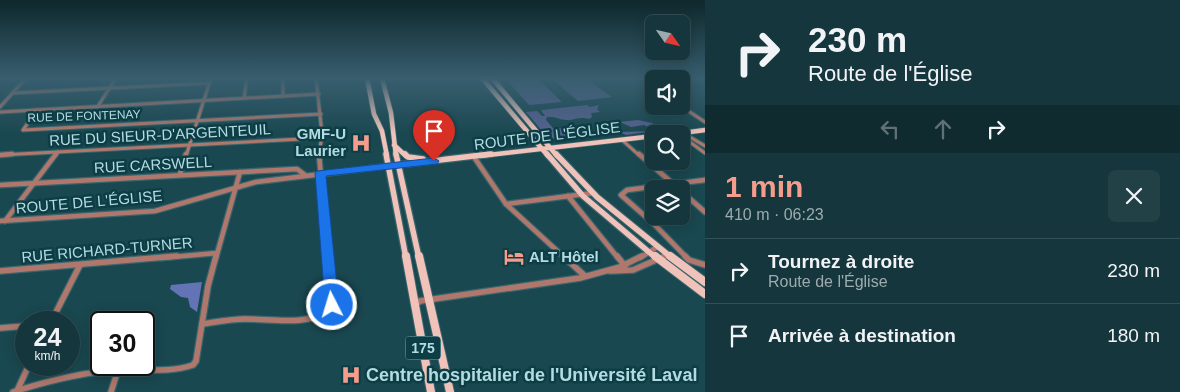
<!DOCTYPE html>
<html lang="fr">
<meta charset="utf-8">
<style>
body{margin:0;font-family:Arial,sans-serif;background:#214147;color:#f1f3f6;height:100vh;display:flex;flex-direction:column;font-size:19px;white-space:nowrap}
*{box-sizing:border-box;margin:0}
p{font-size:16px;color:#9dabaf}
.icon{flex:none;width:28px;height:28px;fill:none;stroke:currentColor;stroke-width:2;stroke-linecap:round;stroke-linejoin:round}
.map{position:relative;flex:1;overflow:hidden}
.sheet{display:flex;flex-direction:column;background:#14363c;width:475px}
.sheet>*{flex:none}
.guide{background:#14363c;color:#f1f3f6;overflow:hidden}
.needle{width:32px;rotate:124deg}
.buttons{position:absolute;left:645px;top:15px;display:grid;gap:10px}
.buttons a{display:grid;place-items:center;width:45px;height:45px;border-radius:8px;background:#14363c;box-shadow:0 2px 12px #0003,0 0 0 1px #335056;font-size:25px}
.speed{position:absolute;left:15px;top:311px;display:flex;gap:10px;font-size:25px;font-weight:700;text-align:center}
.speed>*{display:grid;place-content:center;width:65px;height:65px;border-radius:50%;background:#14363c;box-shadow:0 2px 12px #0003,0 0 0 1px #335056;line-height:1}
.speed small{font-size:12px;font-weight:400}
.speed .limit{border:2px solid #111;border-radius:8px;background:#fff;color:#111}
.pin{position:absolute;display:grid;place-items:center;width:42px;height:42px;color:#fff;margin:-51px -21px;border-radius:50% 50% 50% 0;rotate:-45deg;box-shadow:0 0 5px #0007}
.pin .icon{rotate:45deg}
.me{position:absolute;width:55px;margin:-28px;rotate:355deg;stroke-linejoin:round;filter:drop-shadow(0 0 4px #0008)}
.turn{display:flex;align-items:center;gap:18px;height:105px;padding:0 20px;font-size:22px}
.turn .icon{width:65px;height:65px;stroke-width:2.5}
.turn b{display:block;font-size:35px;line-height:42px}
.lanes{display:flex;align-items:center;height:48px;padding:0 20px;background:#0003;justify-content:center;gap:25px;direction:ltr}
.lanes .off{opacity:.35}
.round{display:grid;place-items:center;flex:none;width:52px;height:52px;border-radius:8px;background:#214147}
.overview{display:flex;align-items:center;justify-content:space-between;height:85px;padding:0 20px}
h1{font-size:30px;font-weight:700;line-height:38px;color:#f49d8d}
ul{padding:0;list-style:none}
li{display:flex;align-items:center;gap:15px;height:65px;padding:0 20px;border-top:1px solid #335056}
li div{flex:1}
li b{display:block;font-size:19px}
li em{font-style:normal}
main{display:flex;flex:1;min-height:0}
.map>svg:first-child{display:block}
.green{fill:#54618e}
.forest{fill:#6274b5}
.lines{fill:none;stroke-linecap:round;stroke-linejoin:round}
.minor-far2-casing{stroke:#39656d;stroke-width:5}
.minor-far1-casing{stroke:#39656d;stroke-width:7}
.minor-casing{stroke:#39656d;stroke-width:8}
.major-far2-casing{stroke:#39656d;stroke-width:6}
.major-far1-casing{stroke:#39656d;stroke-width:8}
.major-casing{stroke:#39656d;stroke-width:10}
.minor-far2{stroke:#b0786d;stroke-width:3}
.minor-far1{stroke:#b0786d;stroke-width:4.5}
.minor{stroke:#b0786d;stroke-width:5.5}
.major-far2{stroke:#f0c2b9;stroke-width:4.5}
.major-far1{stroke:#f0c2b9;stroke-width:5.5}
.major{stroke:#f0c2b9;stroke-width:8}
.route{fill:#1a73e8;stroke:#114b97}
.labels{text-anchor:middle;stroke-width:5;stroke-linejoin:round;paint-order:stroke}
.far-street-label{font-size:12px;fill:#b4dbe3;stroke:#0d3d45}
.shield{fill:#0d3d45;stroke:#82acb4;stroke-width:1}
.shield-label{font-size:14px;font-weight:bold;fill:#b4dbe3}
.poi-label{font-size:15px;font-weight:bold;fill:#b4dbe3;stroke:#0d3d45;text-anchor:end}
.street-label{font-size:15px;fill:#b4dbe3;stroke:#0d3d45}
.near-poi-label{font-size:18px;font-weight:bold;fill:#b4dbe3;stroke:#0d3d45;text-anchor:start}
</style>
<main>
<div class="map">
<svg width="705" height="392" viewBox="0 0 705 392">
<rect width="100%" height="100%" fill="#1a4850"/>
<g class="green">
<path d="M 537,78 L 562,102 L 529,105 L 505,78 Z"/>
<path d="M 551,78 L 585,78 L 612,97 L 578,101 Z"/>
<path d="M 587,105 L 590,107 L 599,105 L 597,109 L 600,112 L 591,113 L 592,117 L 589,119 C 578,116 573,121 567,120 C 559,120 555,116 547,117 L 546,120 L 553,128 L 560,128 L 568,133 L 582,132 L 580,139 C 545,142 549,138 526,112 L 537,111 L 542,116 L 545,116 L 541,110 Z"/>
<path d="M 638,120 L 652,123 L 662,130 L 626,135 L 619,132 L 651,131 L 650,128 L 644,125 L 631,127 L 620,122 Z"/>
</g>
<path class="forest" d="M 202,282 L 197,312 L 190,307 L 188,298 L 181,297 L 170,289 L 171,285 Z"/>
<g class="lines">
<defs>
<g id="minor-far2">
<path d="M 283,78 L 283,96"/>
<path d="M 316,78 L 322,134 L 319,156"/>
<path d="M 13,93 L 210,83"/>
<path d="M 244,98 L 247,78"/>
<path d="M 98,106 L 116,78"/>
<path d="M 681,106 L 705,122"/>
<path d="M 0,107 L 26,78"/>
<path d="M 37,110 L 23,130 L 321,114"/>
<path d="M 0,112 L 319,94"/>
<path d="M 682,133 L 683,137 L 705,153"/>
<path d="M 683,133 L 705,146"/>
<path d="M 622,140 L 640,156"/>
<path d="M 0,155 L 321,138"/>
<path d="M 55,156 L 58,152"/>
<path d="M 186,156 L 211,78"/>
</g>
<g id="minor-far1">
<path d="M 319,154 L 328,258"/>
<path d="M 639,154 L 679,189"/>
<path d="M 0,155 L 12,154"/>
<path d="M 474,157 L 506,204 L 565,258"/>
<path d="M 180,174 L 186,154"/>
<path d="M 1,185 L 297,169 L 305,175"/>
<path d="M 681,191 L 705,212"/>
<path d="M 568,196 L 618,258"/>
<path d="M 506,204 L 593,193"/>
<path d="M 0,221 L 155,211 L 256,182 L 388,166"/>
<path d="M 5,221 L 56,154"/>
<path d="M 161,258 L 217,253"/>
<path d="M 216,258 L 240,172"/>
<path d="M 640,258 L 657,247"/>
<path d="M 663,258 L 668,255"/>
<path d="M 687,258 L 654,224 L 621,195 L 627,190 L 705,180"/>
</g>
<g id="minor">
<path d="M 563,256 L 585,276"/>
<path d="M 617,256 L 625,266"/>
<path d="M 685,256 L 689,260 L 705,265"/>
<path d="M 0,271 L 177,256"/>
<path d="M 610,271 L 633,270 L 665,256"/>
<path d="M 415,305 L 420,301 L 580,278 L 620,267 L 642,256"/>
<path d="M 51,322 L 80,265"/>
<path d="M 202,324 C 216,322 231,319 245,319 C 273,319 304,326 330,311 L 332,305 L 328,256"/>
<path d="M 0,328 L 26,326"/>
<path d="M 17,391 L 29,365"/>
<path d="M 13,392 C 47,381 84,372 120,370 C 144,369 169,373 193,365 L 196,361 L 208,286 L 216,256"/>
<path d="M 111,392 L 118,370"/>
</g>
<g id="major-far2">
<path d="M 367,78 L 374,114 L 382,131 L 387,156"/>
<path d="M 382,78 L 391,113 L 396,156"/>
<path d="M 482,78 L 548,156"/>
<path d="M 492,78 L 557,156"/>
<path d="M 675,134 L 705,130"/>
<path d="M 394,145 L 406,156"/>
<path d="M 480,156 L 654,136"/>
</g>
<g id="major-far1">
<path d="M 386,154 L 406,258"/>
<path d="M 396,154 L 419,258"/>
<path d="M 405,154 L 408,157 L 423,159"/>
<path d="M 547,154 L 583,196 L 656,258"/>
<path d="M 556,154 L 597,197 L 672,258"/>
<path d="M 388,166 L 491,154"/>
</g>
<g id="major">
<path d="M 406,256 L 431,392"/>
<path d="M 419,256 L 450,392"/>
<path d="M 655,256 L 705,294"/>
<path d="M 670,256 L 705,282"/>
</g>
</defs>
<use href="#minor-far2" class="minor-far2-casing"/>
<use href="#minor-far1" class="minor-far1-casing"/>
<use href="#minor" class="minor-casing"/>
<use href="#major-far2" class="major-far2-casing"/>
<use href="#major-far1" class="major-far1-casing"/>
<use href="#major" class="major-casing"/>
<use href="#minor-far2" class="minor-far2"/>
<use href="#minor-far1" class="minor-far1"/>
<use href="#minor" class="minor"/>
<use href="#major-far2" class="major-far2"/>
<use href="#major-far1" class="major-far1"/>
<use href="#major" class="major"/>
</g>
<linearGradient id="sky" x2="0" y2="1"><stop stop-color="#0e282c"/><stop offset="0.59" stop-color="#385e6f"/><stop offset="1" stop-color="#385e6f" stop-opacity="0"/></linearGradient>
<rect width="705" height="133" fill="url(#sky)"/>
<path class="route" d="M 434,158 L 439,161 L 437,164 L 326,176 L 339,305 L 337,310 L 332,312 L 327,310 L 325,305 L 315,173 L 317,171 Z"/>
<defs>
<symbol id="hospital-bare" viewBox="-9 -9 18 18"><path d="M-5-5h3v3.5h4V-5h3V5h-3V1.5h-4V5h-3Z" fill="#f49d8d" stroke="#0d3d45" stroke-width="2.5" paint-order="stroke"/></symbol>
<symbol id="hotel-bare" viewBox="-9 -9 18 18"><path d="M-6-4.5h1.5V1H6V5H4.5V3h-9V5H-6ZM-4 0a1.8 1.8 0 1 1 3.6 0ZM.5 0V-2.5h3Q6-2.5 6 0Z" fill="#f49d8d" stroke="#0d3d45" stroke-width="2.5" paint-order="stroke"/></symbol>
</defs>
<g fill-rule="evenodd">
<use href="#hospital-bare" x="347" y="129" width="28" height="28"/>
<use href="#hotel-bare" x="500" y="243" width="28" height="28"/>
<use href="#hospital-bare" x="337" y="361" width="28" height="28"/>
</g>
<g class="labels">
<g class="far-street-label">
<text transform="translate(84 116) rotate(-2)" y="4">RUE DE FONTENAY</text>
</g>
<rect class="shield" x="405.5" y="336.5" width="35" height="23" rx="4"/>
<g class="shield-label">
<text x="423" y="353">175</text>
</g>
<g class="poi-label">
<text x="346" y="139">GMF-U<tspan x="346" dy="17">Laurier</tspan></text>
<text x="529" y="262" text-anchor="start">ALT Hôtel</text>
</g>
<g class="street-label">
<text transform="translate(160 135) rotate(-3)" y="5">RUE DU SIEUR-D'ARGENTEUIL</text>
<text transform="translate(547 136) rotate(-7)" y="5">ROUTE DE L'ÉGLISE</text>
<text transform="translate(153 165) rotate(-3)" y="5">RUE CARSWELL</text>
<text transform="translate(89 202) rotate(-5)" y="5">ROUTE DE L'ÉGLISE</text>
<text transform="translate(107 250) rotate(-5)" y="5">RUE RICHARD-TURNER</text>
</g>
<g class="near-poi-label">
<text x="366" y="381">Centre hospitalier de l'Université Laval</text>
</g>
</g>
</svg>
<div class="buttons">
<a><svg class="needle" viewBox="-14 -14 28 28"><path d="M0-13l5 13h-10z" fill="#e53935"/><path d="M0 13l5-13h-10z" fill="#9dabaf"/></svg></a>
<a><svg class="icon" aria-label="sound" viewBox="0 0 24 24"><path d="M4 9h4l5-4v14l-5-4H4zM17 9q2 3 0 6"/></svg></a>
<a><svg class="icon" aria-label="search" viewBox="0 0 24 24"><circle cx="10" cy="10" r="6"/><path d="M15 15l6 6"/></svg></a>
<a><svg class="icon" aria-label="layers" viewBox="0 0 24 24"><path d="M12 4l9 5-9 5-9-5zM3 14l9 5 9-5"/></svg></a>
</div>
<div class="speed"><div>24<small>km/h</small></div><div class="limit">30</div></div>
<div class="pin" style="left:434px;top:161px;background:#d93025"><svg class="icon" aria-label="arrive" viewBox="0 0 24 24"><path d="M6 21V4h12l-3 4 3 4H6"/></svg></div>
<svg class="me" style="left:332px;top:305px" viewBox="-20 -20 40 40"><circle r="17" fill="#1a73e8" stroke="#fff" stroke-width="3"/><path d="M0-11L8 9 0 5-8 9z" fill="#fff"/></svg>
</div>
<section class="sheet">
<div class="guide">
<div class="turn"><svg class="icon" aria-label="right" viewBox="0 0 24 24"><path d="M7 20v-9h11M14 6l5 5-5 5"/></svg><div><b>230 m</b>Route de l'Église</div></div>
<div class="lanes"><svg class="icon off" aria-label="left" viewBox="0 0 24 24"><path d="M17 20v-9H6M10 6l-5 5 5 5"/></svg><svg class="icon off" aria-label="ahead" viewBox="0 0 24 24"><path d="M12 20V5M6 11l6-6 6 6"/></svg><svg class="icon" aria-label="right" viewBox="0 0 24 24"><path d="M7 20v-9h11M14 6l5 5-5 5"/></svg></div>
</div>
<div class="overview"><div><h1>1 min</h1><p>410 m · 06:23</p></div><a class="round"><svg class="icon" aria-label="close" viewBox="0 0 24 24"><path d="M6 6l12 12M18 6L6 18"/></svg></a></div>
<ul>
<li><svg class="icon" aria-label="right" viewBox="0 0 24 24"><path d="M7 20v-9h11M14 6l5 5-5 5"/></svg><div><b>Tournez à droite</b><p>Route de l'Église</p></div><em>230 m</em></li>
<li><svg class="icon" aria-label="arrive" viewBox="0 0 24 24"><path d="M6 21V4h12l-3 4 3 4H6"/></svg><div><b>Arrivée à destination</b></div><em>180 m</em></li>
</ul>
</section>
</main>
